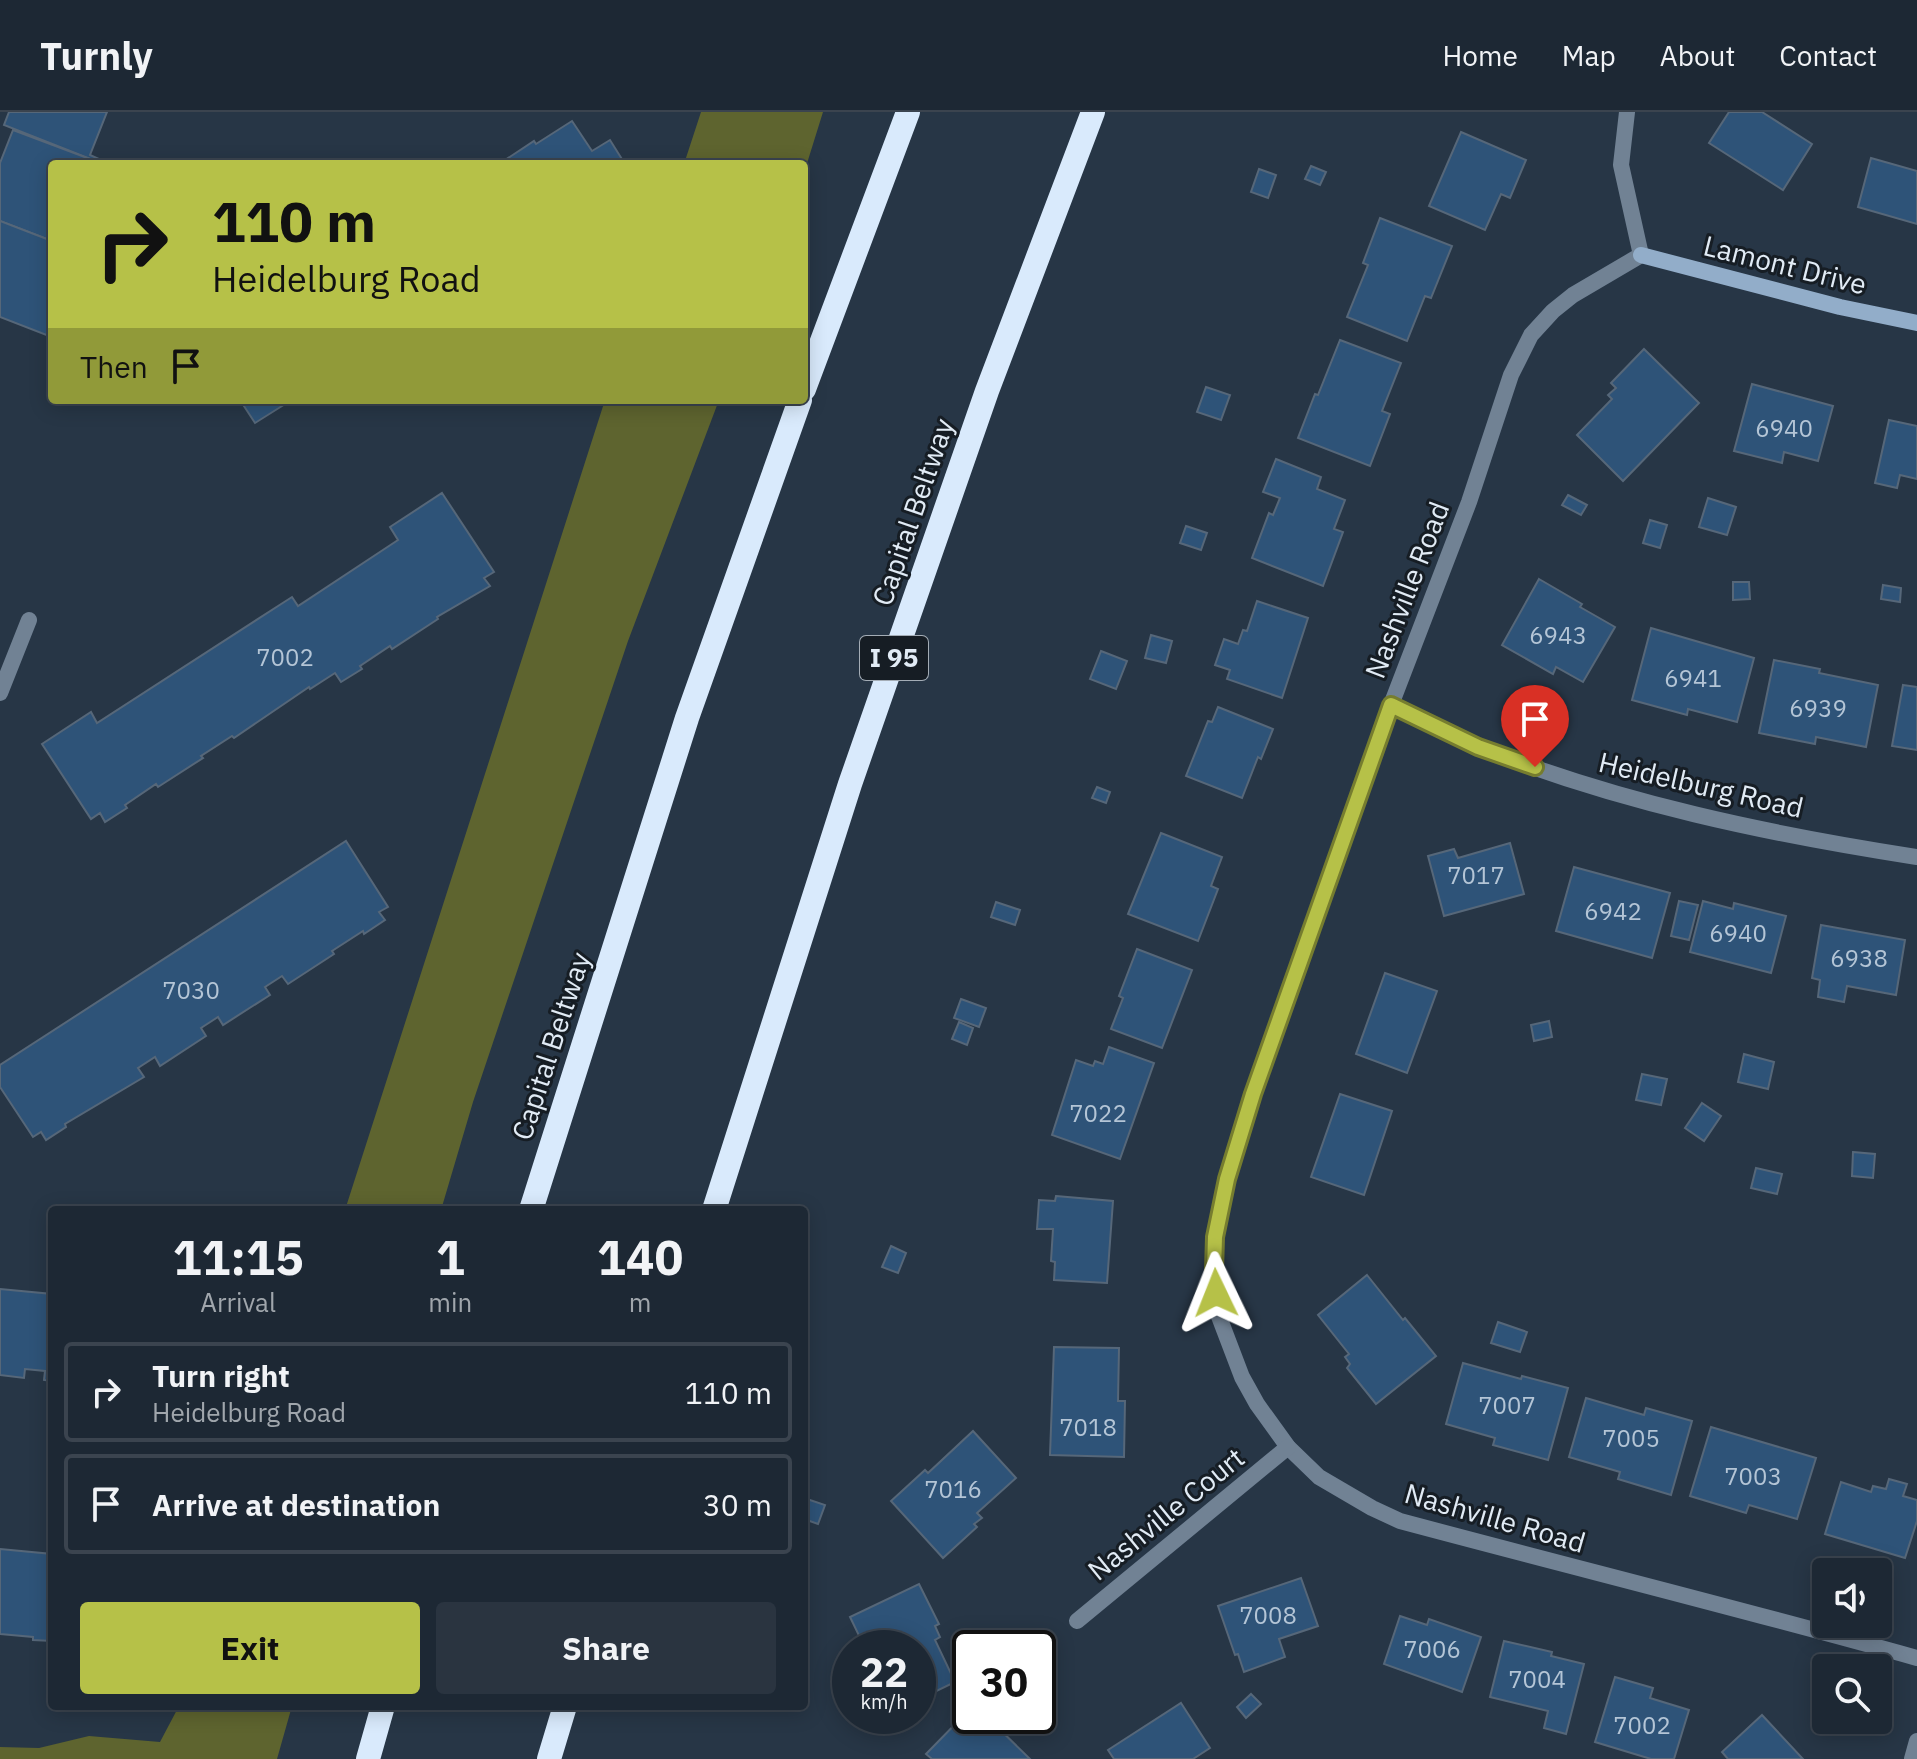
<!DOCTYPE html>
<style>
body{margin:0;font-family:"IBM Plex Sans",sans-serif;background:#2a3440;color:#f1f3f6;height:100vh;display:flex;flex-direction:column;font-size:30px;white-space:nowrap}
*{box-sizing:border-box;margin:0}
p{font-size:26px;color:#a0a6ac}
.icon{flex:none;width:44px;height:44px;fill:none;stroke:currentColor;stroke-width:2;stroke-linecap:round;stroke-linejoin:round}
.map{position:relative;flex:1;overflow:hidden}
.side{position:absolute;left:48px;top:1094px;width:760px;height:504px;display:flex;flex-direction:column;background:#1d2834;border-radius:8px;box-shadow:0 4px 20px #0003,0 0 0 2px #3b444f}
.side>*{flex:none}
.top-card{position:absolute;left:48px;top:48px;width:760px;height:244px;border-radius:8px;box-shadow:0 4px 20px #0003,0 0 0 2px #3b444f;background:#b6c148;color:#111;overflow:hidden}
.fabs{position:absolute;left:1812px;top:1446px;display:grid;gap:16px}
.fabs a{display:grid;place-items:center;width:80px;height:80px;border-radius:8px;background:#1d2834;box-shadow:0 4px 20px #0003,0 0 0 2px #3b444f;font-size:40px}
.speed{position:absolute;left:832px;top:1518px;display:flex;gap:16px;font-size:40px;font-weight:700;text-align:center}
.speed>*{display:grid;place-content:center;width:104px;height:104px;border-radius:50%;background:#1d2834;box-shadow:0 4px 20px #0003,0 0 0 2px #3b444f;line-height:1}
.speed small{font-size:20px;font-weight:400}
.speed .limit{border:4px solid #111;border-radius:12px;background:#fff;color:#111}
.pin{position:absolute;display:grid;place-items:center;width:68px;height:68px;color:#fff;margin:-82px -34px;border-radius:50% 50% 50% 0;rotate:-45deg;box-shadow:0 0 8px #0007}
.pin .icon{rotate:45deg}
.me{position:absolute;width:88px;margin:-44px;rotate:358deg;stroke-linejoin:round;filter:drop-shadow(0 0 6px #0008)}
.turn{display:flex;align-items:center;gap:28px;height:168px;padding:0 32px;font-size:36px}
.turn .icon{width:104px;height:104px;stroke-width:2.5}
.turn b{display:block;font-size:56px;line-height:68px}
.then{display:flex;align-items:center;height:76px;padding:0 32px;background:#0003;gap:16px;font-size:30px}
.eta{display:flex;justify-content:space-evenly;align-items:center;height:136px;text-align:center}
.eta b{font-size:48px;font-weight:700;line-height:56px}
.button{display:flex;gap:16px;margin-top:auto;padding:16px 32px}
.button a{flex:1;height:92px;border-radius:8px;background:#b6c148;color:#111;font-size:32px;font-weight:700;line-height:92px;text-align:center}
.button a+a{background:#2a3440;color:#f1f3f6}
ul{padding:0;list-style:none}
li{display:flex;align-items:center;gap:24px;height:100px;margin:0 16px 12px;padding:0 16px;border:4px solid #3b444f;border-radius:8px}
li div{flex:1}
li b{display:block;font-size:30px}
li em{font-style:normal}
header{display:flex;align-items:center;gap:48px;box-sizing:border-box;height:112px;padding:0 40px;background:#1d2834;border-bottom:2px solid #3b444f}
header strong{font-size:38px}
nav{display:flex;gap:44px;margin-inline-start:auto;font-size:28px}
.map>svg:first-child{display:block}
.forest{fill:#5e642f}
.building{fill:#2e5378;stroke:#566779;stroke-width:2}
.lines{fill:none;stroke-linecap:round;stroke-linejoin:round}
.lane{stroke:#718294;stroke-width:16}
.street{stroke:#718294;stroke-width:16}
.secondary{stroke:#92adc9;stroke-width:16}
.highway{stroke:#d9eafc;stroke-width:24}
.route-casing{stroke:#767d2f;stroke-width:20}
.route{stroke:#b6c148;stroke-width:14}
.labels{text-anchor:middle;stroke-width:6;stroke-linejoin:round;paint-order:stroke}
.number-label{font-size:24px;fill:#b4c5d6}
.shield{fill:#161d24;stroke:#a4adb6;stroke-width:2}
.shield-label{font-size:26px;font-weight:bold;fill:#e1ebf5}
.street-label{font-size:28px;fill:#e1ebf5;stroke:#161d24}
</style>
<header>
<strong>Turnly</strong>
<nav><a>Home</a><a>Map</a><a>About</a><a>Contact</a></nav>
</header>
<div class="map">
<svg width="1917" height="1647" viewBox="0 0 1917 1647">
<rect width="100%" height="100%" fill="#273646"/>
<g class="forest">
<path d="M 701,0 L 823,0 L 804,61 L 804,52 L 684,52 Z"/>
<path d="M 605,288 L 719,288 L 628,529 L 473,990 L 441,1098 L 345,1098 Z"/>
<path d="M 179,1594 L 292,1594 L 277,1647 L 0,1647 L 0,1635 L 39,1636 L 89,1624 L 160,1630 Z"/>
</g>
<g class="building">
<path d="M 9,0 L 107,0 L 90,43 L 99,47 L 98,50 L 4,13 Z"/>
<path d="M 1729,0 L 1762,0 L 1812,32 L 1783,78 L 1709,31 Z"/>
<path d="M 572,9 L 592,39 L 610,28 L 625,52 L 499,52 L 534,29 L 536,32 Z"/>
<path d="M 13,18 L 98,50 L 97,52 L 52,52 L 52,129 L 0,109 L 0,51 Z"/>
<path d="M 1461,20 L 1526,48 L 1510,86 L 1501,82 L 1485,118 L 1429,94 Z"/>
<path d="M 1871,46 L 1917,59 L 1917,112 L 1858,95 Z"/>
<path d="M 1311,54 L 1326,60 L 1320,73 L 1305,67 Z"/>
<path d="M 1259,57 L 1276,63 L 1268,86 L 1251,80 Z"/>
<path d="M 1380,106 L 1452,134 L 1431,186 L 1425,184 L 1407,229 L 1347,205 L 1368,153 L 1363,151 Z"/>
<path d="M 0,109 L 52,129 L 52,166 L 48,176 L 52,177 L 52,217 L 49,224 L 0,205 Z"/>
<path d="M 1340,228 L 1401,251 L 1382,299 L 1390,302 L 1370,354 L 1298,326 L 1315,282 L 1318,283 Z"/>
<path d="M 1644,237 L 1699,291 L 1623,369 L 1577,323 L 1612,287 L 1608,283 L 1616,276 L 1611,271 Z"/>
<path d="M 1752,272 L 1833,294 L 1818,349 L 1784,340 L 1782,351 L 1734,339 Z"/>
<path d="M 1206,275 L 1230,283 L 1221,308 L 1197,300 Z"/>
<path d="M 240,288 L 299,288 L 292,292 L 290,289 L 255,311 Z"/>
<path d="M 1889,308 L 1917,314 L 1917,367 L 1900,363 L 1897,376 L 1875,371 Z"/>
<path d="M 1276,347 L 1321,365 L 1317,377 L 1345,388 L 1334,417 L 1343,420 L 1323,474 L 1252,446 L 1269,401 L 1273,403 L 1280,386 L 1263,380 Z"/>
<path d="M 442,381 L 494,460 L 484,466 L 490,474 L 437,505 L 438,507 L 392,537 L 390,534 L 360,554 L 362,557 L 341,570 L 335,561 L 310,577 L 309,575 L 234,626 L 232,624 L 201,644 L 203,646 L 158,675 L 156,672 L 125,693 L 127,696 L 105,710 L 100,701 L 91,707 L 42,632 L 91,600 L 97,611 L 292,485 L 298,494 L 398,428 L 390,415 Z"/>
<path d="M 1568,383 L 1587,393 L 1581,403 L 1562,393 Z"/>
<path d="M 1708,386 L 1736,395 L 1727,423 L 1699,415 Z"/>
<path d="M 1650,408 L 1667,413 L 1660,436 L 1643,431 Z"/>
<path d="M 1186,414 L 1207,421 L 1201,438 L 1180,431 Z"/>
<path d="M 1539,467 L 1582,492 L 1580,495 L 1615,515 L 1583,570 L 1556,555 L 1553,562 L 1502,533 Z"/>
<path d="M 1733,470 L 1749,470 L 1750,487 L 1733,488 Z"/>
<path d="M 1883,473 L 1901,476 L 1900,490 L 1881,487 Z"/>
<path d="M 1257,489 L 1308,506 L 1282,586 L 1227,567 L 1230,558 L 1215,553 L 1224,527 L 1238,532 L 1243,518 L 1247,519 Z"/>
<path d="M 1651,516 L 1754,546 L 1737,610 L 1688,597 L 1687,603 L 1632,588 Z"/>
<path d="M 1151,523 L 1172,529 L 1166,551 L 1145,546 Z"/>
<path d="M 1101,539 L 1127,549 L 1116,577 L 1090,567 Z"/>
<path d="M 1774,548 L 1820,557 L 1819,561 L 1878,573 L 1866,635 L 1816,625 L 1815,632 L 1759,621 Z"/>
<path d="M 1903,573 L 1917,575 L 1917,638 L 1892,634 Z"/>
<path d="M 1218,595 L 1273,617 L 1261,647 L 1258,645 L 1242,686 L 1186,664 L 1208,609 L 1212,610 Z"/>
<path d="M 1097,675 L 1110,680 L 1106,691 L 1092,686 Z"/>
<path d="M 1161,721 L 1222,745 L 1211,774 L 1218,777 L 1198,829 L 1128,802 Z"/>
<path d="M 346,729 L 388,795 L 379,800 L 385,808 L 364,822 L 363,819 L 332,839 L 334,842 L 288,872 L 282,864 L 265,875 L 270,883 L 223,913 L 218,905 L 201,916 L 206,924 L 160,954 L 155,945 L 138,956 L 144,965 L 65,1012 L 66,1015 L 46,1028 L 41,1020 L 33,1025 L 0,975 L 0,953 Z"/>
<path d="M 1510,731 L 1524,782 L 1444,804 L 1428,744 L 1454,737 L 1458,746 Z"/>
<path d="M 1574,755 L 1670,781 L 1652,846 L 1556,819 Z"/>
<path d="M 1679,789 L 1698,793 L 1689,828 L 1671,824 Z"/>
<path d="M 1703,789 L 1733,797 L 1734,791 L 1786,804 L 1771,861 L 1690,840 Z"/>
<path d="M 996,790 L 1020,798 L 1015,813 L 991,805 Z"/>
<path d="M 1821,813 L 1905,828 L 1896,883 L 1847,874 L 1844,890 L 1818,885 L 1820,868 L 1812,866 Z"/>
<path d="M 1137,837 L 1192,858 L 1162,936 L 1111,917 L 1123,886 L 1119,884 Z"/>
<path d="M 1385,861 L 1437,879 L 1407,961 L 1356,942 Z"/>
<path d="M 961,887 L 986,896 L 979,915 L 954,906 Z"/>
<path d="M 1549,909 L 1552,925 L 1534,929 L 1531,913 Z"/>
<path d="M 959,910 L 973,916 L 967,933 L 952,927 Z"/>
<path d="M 1109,935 L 1154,951 L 1120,1047 L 1052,1023 L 1076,948 L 1093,954 L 1095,949 L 1103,952 Z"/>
<path d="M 1744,942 L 1774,950 L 1768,977 L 1738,970 Z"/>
<path d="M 1642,962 L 1667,967 L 1661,993 L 1636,988 Z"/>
<path d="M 1340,982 L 1392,999 L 1364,1083 L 1311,1065 Z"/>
<path d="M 1702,991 L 1721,1004 L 1704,1029 L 1685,1016 Z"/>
<path d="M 1853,1040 L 1875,1042 L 1873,1066 L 1852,1064 Z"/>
<path d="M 1756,1056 L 1782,1062 L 1777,1082 L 1751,1076 Z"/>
<path d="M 1056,1084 L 1113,1089 L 1107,1171 L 1054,1168 L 1055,1150 L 1051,1149 L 1053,1117 L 1037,1117 L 1039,1088 L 1055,1089 Z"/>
<path d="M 891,1134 L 906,1141 L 898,1161 L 882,1155 Z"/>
<path d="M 1367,1163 L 1403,1208 L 1405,1206 L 1436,1244 L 1376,1292 L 1347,1256 L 1350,1252 L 1345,1245 L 1349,1242 L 1318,1203 Z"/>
<path d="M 0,1177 L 52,1182 L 52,1269 L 44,1268 L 45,1259 L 25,1257 L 24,1266 L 0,1263 Z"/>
<path d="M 1498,1210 L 1527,1220 L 1520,1240 L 1491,1231 Z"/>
<path d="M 1054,1235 L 1119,1236 L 1118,1289 L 1125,1289 L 1124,1345 L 1050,1343 Z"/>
<path d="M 1463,1251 L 1521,1267 L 1522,1264 L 1568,1276 L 1548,1348 L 1493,1333 L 1495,1326 L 1446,1312 Z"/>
<path d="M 1586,1286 L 1644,1303 L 1646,1296 L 1692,1309 L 1671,1383 L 1618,1367 L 1620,1360 L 1569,1345 Z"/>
<path d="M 1711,1315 L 1816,1346 L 1797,1407 L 1749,1393 L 1746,1401 L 1690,1384 Z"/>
<path d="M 973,1319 L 1016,1366 L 977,1401 L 982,1406 L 974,1412 L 977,1415 L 943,1446 L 891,1389 L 925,1358 L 928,1361 Z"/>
<path d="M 1889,1367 L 1907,1372 L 1903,1384 L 1917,1388 L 1917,1409 L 1905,1446 L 1825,1422 L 1841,1370 L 1871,1380 L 1873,1374 L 1886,1377 Z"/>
<path d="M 804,1386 L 825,1393 L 818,1412 L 804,1407 Z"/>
<path d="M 0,1437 L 52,1442 L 52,1529 L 33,1528 L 33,1525 L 0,1522 Z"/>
<path d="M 1301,1466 L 1318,1514 L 1279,1527 L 1285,1545 L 1244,1560 L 1238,1542 L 1235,1543 L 1218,1494 Z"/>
<path d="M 919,1472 L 939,1512 L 935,1514 L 940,1525 L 935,1528 L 955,1570 L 918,1588 L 918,1536 L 865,1536 L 850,1505 Z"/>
<path d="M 1400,1504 L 1427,1513 L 1429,1507 L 1481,1525 L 1462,1580 L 1384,1552 Z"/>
<path d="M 1504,1529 L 1552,1540 L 1551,1544 L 1584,1552 L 1566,1622 L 1544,1616 L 1548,1599 L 1490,1585 Z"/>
<path d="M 1615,1565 L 1653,1576 L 1650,1586 L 1689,1598 L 1674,1647 L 1651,1647 L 1595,1630 Z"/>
<path d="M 1251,1582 L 1261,1592 L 1246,1606 L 1237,1595 Z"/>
<path d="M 1181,1591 L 1210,1636 L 1193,1647 L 1114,1647 L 1108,1638 Z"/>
<path d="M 970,1597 L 970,1604 L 986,1604 L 1030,1647 L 932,1647 L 926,1642 Z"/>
<path d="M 1762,1603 L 1803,1647 L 1728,1647 L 1722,1640 Z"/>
</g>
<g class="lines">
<path class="lane" d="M 0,581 L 29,508"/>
<g class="street">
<path d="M 1627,0 L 1621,53 L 1641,143 L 1573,183 L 1553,199 L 1531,223 L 1511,263 L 1469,390 L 1391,593 L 1321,793 L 1253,982 L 1227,1067 L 1215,1125 L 1214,1159 L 1218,1202 L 1242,1265 L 1257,1292 L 1288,1335 L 1319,1365 L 1372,1396 L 1400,1409 C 1572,1455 1745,1498 1917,1546"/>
<path d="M 1391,593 C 1420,607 1449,623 1479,635 C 1620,691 1768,722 1917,745"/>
<path d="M 1077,1509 L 1288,1335"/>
<path d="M 1912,1647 L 1917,1629"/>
</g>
<path class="secondary" d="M 1641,143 L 1840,195 L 1917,211"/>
<g class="highway">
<path d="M 804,277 L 908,0"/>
<path d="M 531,1098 L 687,606 L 800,288"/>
<path d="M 714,1098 L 850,672 L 987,279 L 1093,0"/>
<path d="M 368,1647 L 383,1594"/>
<path d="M 549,1647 L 565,1594"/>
</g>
</g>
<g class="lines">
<defs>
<path id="route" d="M 1216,1181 L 1214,1159 L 1215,1125 L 1227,1067 L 1253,982 L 1391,593 L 1478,635 L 1535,655"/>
</defs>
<use href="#route" class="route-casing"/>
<use href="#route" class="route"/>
</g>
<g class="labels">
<g class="number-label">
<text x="1784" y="325">6940</text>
<text x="1558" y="532">6943</text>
<text x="285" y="554">7002</text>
<text x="1693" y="575">6941</text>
<text x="1818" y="605">6939</text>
<text x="1476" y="772">7017</text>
<text x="1613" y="808">6942</text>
<text x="1738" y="830">6940</text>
<text x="1859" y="855">6938</text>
<text x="191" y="887">7030</text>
<text x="1098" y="1010">7022</text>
<text x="1507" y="1302">7007</text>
<text x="1088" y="1324">7018</text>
<text x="1631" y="1335">7005</text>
<text x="1753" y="1373">7003</text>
<text x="953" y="1386">7016</text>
<text x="1268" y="1512">7008</text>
<text x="1432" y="1546">7006</text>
<text x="1537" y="1576">7004</text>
<text x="1642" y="1622">7002</text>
</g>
<rect class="shield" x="860" y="524" width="68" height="44" rx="6"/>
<g class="shield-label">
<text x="894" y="555">I 95</text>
</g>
<g class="street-label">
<text transform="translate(1785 153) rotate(14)" y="10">Lamont Drive</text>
<text transform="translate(913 400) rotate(-71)" y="10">Capital Beltway</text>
<text transform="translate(1407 478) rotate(-69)" y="10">Nashville Road</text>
<text transform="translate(1701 673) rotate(13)" y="10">Heidelburg Road</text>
<text transform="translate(551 934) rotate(-72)" y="10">Capital Beltway</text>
<text transform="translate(1166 1402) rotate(-39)" y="10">Nashville Court</text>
<text transform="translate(1495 1406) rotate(16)" y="10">Nashville Road</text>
</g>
</g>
</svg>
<div class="fabs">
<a><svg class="icon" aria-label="sound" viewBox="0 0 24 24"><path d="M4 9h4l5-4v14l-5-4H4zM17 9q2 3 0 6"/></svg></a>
<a><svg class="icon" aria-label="search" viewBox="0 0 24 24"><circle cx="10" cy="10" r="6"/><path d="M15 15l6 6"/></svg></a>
</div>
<div class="speed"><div>22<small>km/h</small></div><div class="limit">30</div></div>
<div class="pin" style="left:1535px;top:655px;background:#d93025"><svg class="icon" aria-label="arrive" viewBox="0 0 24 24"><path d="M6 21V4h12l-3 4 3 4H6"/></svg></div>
<svg class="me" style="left:1216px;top:1181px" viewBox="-20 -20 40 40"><path d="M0-17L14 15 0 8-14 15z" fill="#b6c148" stroke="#fff" stroke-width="4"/></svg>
<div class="top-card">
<div class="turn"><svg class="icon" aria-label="right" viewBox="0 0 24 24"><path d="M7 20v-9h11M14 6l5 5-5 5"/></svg><div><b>110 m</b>Heidelburg Road</div></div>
<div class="then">Then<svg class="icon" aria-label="arrive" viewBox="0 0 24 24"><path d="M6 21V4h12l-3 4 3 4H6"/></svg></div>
</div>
<section class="side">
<div class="eta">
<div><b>11:15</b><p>Arrival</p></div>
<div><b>1</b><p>min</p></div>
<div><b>140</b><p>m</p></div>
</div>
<ul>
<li><svg class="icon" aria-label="right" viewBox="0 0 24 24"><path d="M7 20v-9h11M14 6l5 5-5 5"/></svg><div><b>Turn right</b><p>Heidelburg Road</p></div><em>110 m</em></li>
<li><svg class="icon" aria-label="arrive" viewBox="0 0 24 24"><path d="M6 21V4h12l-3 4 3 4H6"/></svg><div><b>Arrive at destination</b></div><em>30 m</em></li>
</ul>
<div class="button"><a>Exit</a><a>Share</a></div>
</section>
</div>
